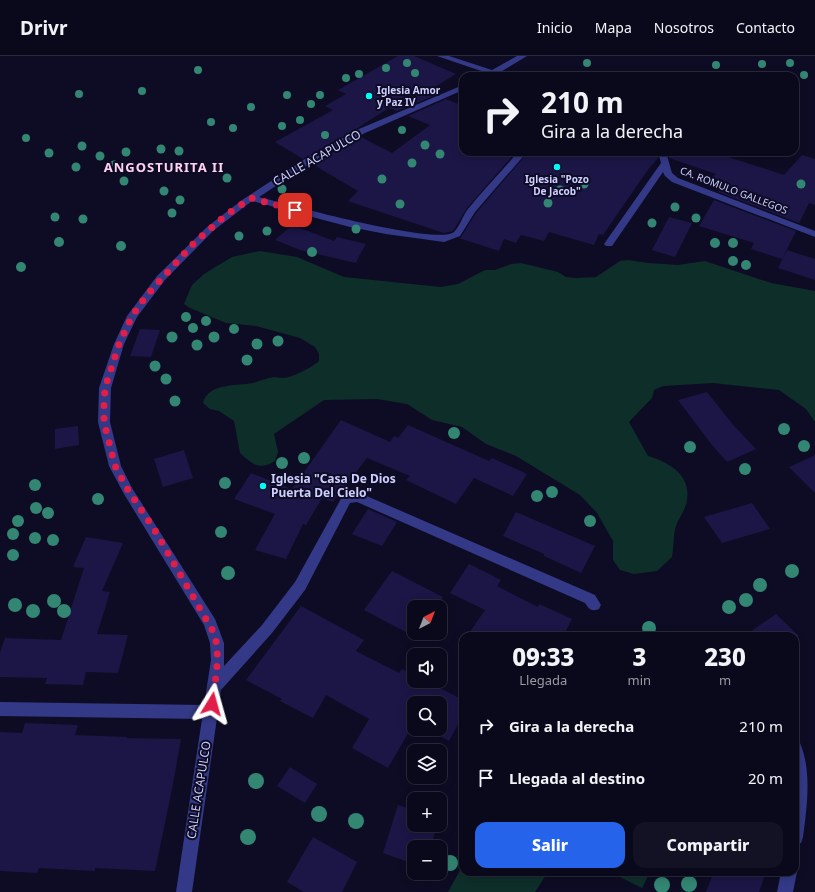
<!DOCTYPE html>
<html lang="es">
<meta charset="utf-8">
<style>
body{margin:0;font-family:"Noto Sans",sans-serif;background:#131224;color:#f1f3f6;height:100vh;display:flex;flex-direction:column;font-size:15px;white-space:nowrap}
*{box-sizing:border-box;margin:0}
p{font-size:13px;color:#999aa3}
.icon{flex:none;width:22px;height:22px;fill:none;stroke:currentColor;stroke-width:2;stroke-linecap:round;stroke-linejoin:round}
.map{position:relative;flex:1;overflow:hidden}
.panel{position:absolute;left:459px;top:576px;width:340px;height:244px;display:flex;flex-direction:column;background:#0a091b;border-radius:12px;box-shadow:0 2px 10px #0003,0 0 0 1px #2a2a3a}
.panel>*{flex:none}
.hud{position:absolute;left:459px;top:16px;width:340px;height:84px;border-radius:12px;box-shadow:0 2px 10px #0003,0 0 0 1px #2a2a3a;background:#0a091b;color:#f1f3f6;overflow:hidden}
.needle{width:26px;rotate:42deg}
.fabs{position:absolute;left:407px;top:544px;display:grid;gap:8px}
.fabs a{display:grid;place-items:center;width:40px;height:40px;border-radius:8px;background:#0a091b;box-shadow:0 2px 10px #0003,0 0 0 1px #2a2a3a;font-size:20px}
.pin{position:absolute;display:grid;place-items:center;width:34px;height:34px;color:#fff;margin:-17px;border-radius:8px;box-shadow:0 2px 6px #0006}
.me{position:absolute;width:44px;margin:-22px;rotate:8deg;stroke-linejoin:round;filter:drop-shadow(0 0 3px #0008)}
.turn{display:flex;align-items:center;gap:14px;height:84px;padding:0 16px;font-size:18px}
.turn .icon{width:52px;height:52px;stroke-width:2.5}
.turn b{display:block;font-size:28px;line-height:34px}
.eta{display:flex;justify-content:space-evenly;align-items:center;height:68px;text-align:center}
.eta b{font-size:24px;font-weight:800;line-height:28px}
.action{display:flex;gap:8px;margin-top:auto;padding:8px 16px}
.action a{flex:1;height:46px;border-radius:12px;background:#2563eb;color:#fff;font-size:16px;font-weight:800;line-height:46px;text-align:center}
.action a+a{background:#131224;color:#f1f3f6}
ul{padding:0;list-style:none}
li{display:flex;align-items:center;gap:12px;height:52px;padding:0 16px}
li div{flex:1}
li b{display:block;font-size:15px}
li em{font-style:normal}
header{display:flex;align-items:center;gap:24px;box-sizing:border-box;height:56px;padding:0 20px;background:#0a091b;border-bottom:1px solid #2a2a3a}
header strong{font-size:19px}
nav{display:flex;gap:22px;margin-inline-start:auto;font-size:14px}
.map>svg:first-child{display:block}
.green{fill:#0e2e2a}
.building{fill:#1b1646}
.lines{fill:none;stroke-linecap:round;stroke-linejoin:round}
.minor{fill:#333987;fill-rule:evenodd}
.tree{fill:#328672}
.route{stroke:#e11d48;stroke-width:7;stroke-dasharray:0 12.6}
.poi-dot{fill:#00faf7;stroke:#0d0c24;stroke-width:1.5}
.labels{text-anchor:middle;stroke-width:4;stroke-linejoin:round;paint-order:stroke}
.far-poi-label{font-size:10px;font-weight:bold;fill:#cfcfff;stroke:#0d0c24;text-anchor:start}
.far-street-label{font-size:10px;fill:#cfcfff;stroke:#0d0c24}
.street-label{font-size:12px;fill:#cfcfff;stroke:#0d0c24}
.poi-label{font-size:12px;font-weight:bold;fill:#cfcfff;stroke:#0d0c24;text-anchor:start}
.far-district-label{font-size:13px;font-weight:bold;letter-spacing:1px;fill:#ffd1f3;stroke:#0d0c24}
</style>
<header>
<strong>Drivr</strong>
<nav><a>Inicio</a><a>Mapa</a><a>Nosotros</a><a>Contacto</a></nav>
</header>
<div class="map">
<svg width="815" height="836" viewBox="0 0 815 836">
<rect width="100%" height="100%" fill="#0d0c24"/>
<g class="green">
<path d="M 260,195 L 297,201 L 344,221 L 441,231 L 458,228 L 485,214 L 495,214 L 511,208 L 521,207 L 558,216 L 566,221 L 576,222 L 596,221 L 620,205 L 628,204 L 648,207 L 678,209 L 705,205 L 771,227 L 815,235 L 815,366 L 806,353 L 779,334 L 713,327 L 663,330 L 654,334 L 652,342 L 629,366 L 648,400 C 669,406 691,419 687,444 C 686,453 679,461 676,470 C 673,479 674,491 672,501 L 657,515 L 634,518 L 620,514 L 613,504 L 613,485 L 597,457 L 580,439 L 516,400 L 486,388 L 462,371 L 432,364 L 407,348 L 377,343 L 324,344 L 274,378 L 278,396 L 275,405 C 258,415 253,408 240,397 L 234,365 L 219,355 L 210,353 L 203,347 C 208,327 236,330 253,327 C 260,325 267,322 274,321 C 277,321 280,322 284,322 C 294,321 312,311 319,305 L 319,298 L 315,291 L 300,282 L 256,270 L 226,267 L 190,252 L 184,248 L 192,229 L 204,218 L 232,201 Z"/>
<path d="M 463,809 L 463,816 L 548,816 L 535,836 L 448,836 Z"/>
<path d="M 610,816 L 650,816 L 642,832 Z"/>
</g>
<g class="building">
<path d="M 398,0 L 414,0 L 456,18 L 428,35 L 436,39 L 397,55 L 389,52 L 351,76 L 303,103 L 275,86 L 333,54 L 325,50 L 346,38 L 338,34 Z"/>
<path d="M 446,43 L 463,50 L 463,96 L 516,96 L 467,152 L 453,175 L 444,177 L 348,145 L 358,135 L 312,108 L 361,81 L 392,97 L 430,69 L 408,60 Z"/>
<path d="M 528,96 L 657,96 L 658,102 L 647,115 L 603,179 L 599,178 L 594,189 L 549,176 L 544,185 L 521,179 L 516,187 L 504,183 L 499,195 L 459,182 L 461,181 L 476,157 Z"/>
<path d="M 668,96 L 713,96 L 784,119 L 802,99 L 815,103 L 815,149 L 809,147 L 799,167 L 718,136 L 723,127 L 712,122 L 716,118 L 669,102 Z"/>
<path d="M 714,144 L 796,175 L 782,203 L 751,193 L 754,187 L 699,170 Z"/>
<path d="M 669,161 L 692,167 L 675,201 L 652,194 Z"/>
<path d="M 292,169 L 334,185 L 337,181 L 366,188 L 359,200 L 356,207 L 300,194 L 275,184 Z"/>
<path d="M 787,194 L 815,203 L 815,224 L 778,212 Z"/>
<path d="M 140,273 L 160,274 L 151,301 L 130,300 Z"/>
<path d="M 707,336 L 734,370 L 756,393 L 727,406 L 712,389 L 678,344 Z"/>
<path d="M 341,364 L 390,386 L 394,380 L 398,382 L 408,369 L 489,405 L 492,402 L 527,418 L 513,440 L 474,422 L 456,448 L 406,424 L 410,420 L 367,402 L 333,446 L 322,442 L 306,469 L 303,468 L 286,503 L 255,494 L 275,458 L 234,443 L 251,417 L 292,433 Z"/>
<path d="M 78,370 L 79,389 L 55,393 L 55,373 Z"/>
<path d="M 184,394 L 193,422 L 163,431 L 154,403 Z"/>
<path d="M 815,399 L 815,437 L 789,411 Z"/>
<path d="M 752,447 L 770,473 L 722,487 L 704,461 Z"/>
<path d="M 368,453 L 397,466 L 382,490 L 352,478 Z"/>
<path d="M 516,456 L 595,490 L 581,517 L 544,500 L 544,498 L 503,480 Z"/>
<path d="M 86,481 L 123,487 L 102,535 L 110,536 L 97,578 L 128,579 L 118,617 L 86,616 L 83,629 L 45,628 L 47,622 L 0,621 L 0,597 L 5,582 L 61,584 L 84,512 L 73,511 Z"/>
<path d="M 469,508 L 501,524 L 497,530 L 538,551 L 539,548 L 572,563 L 563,580 L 467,580 L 485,554 L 450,537 Z"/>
<path d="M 392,515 L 443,541 L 437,551 L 414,551 L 414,577 L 420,577 L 417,582 L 364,554 Z"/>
<path d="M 301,550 L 364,584 L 356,595 L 399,617 L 402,613 L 414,619 L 414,625 L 426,625 L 463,644 L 463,659 L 449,685 L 427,673 L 440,673 L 440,647 L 414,647 L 414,667 L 388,712 L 352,692 L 369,663 L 326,639 L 313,662 L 280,645 L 282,643 L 246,624 Z"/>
<path d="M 776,558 L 799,580 L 744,580 Z"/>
<path d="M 25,667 L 78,669 L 75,679 L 127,681 L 126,682 L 181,683 L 172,733 L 155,815 L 95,812 L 95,815 L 39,812 L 37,817 L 0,815 L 0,676 L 22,677 Z"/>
<path d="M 290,711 L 317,728 L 305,747 L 277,730 Z"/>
<path d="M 398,749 L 414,754 L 414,769 L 437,769 L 431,791 L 414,791 L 414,808 L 383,797 Z"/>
<path d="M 313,781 L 357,806 L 342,836 L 304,836 L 287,826 Z"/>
<path d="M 714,816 L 766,816 L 759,836 L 706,836 Z"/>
</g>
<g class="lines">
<g class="minor">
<path d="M 437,0 L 449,0 L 492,14 L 517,0 L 527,0 L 494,20 L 484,20 L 487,17 Z"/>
<path d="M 463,29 L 463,34 L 365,77 L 314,105 L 259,141 C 286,148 437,190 454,176 C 460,170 463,159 468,153 C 484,133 502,115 518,96 L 527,96 L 475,156 L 460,180 L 444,186 L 386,178 L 350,171 L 252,145 L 248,148 L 213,175 L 165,224 L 137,261 L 124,288 L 111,332 L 110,366 L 121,410 L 132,432 L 215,563 L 224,587 L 224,610 L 262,569 L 295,526 L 342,441 L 351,436 L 362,438 L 595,539 L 601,549 L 599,553 C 591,556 589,553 585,547 L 357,446 L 350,447 L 305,534 L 272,577 L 221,634 L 192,836 L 176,836 L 202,663 L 0,660 L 0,646 L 204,649 L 211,604 L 210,587 L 204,569 L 124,438 L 109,410 L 98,366 L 99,332 L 114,288 L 127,260 L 157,220 L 207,171 L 242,144 L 308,101 L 359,73 Z"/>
<path d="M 658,96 L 666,96 L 672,117 L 678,122 L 815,175 L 815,181 L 672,126 L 665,120 L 663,116 L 612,190 L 606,190 L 604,188 L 661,107 Z"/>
<path d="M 795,685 L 800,687 C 812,715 807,751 803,781 L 801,787 L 795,789 Z"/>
<path d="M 795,811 L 797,816 L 793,836 L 777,836 L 781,816 L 795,816 Z"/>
</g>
</g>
<g class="tree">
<circle cx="407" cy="7" r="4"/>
<circle cx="587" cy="7" r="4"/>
<circle cx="790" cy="7" r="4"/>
<circle cx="762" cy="8" r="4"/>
<circle cx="716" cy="9" r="4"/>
<circle cx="386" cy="12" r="4"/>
<circle cx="198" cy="14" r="4"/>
<circle cx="415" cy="17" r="4"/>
<circle cx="359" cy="18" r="4"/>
<circle cx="804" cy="19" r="4"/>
<circle cx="346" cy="22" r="4"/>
<circle cx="142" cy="35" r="4"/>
<circle cx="79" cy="38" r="4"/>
<circle cx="287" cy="39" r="4"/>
<circle cx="320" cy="39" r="4"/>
<circle cx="311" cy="48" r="4"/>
<circle cx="251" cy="51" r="4"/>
<circle cx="300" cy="64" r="4"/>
<circle cx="211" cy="66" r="4"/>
<circle cx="282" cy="70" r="4"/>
<circle cx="233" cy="72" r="4"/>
<circle cx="402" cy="74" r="4"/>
<circle cx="325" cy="79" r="4"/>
<circle cx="26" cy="82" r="4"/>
<circle cx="425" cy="89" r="4.5"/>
<circle cx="82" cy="90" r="4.5"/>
<circle cx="161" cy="93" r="4.5"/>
<circle cx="179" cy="95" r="4.5"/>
<circle cx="126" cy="96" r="4.5"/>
<circle cx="49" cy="97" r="4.5"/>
<circle cx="440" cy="98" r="4.5"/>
<circle cx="100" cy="100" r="4.5"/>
<circle cx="412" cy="107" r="4.5"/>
<circle cx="114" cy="109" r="4.5"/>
<circle cx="76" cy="111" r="4.5"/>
<circle cx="227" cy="122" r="4.5"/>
<circle cx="382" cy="123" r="4.5"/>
<circle cx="124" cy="125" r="4.5"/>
<circle cx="584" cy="128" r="4.5"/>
<circle cx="801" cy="128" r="4.5"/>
<circle cx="282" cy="133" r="4.5"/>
<circle cx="560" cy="134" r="4.5"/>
<circle cx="164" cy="135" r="4.5"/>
<circle cx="180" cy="144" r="4.5"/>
<circle cx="548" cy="147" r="4.5"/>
<circle cx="400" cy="148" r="4.5"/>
<circle cx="675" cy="151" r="4.5"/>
<circle cx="172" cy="157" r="4.5"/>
<circle cx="55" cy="161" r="4.5"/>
<circle cx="696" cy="162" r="4.5"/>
<circle cx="83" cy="163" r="4.5"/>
<circle cx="652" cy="167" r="4.5"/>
<circle cx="356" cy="173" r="4.5"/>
<circle cx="267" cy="175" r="4.5"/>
<circle cx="239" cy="180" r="4.5"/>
<circle cx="59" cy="186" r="5"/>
<circle cx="715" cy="187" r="5"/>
<circle cx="733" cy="187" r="5"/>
<circle cx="121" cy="190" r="5"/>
<circle cx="312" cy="196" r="5"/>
<circle cx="733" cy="205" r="5"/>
<circle cx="746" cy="209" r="5"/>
<circle cx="21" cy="211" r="5"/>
<circle cx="186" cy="261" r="5"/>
<circle cx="206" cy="265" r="5"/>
<circle cx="193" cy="272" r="5"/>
<circle cx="234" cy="273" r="5"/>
<circle cx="172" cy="281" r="5.5"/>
<circle cx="214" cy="281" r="5.5"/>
<circle cx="278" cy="285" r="5.5"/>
<circle cx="257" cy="288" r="5.5"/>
<circle cx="197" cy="289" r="5.5"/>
<circle cx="247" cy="304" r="5.5"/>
<circle cx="155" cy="310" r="5.5"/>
<circle cx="166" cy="323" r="5.5"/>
<circle cx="175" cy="345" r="5.5"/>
<circle cx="784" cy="373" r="6"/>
<circle cx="454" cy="377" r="6"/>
<circle cx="804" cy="390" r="6"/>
<circle cx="690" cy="391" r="6"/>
<circle cx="304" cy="402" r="6"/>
<circle cx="282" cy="407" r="6"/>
<circle cx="745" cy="413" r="6"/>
<circle cx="225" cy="427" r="6"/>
<circle cx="35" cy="429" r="6"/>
<circle cx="552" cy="436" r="6"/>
<circle cx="537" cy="440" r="6"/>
<circle cx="98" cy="443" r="6"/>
<circle cx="36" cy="452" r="6"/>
<circle cx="48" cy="457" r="6"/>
<circle cx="18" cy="465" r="6"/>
<circle cx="590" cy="465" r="6"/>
<circle cx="221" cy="476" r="6"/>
<circle cx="13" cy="478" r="6"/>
<circle cx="35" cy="482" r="6"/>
<circle cx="53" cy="484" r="6"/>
<circle cx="13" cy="499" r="6"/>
<circle cx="792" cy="515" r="7"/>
<circle cx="228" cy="517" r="7"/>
<circle cx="760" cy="529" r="7"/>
<circle cx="746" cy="544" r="7"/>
<circle cx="54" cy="545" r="7"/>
<circle cx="15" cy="549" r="7"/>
<circle cx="729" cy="551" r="7"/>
<circle cx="33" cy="555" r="7"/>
<circle cx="64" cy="555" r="7"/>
<circle cx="649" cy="572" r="7"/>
<circle cx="256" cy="725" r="8"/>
<circle cx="319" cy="758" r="8"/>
<circle cx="356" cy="765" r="8"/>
<circle cx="248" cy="781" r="8"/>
<circle cx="450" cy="807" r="8"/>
<circle cx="689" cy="828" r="8"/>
<circle cx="662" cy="829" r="8"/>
</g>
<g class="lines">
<path class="route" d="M 212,648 C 215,624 221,600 214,577 L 154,473 L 128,434 L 115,410 L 104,366 L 104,348 L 105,332 L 119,288 L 132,260 L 146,240 L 194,187 L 226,159 L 251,142 L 295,154"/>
</g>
<g class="poi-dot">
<circle cx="369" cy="40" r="4"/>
<circle cx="557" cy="111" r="4"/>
<circle cx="263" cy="430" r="4"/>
</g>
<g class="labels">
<g class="far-poi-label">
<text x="377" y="38">Iglesia Amor<tspan x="377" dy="12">y Paz IV</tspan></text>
<text x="557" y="127" text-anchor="middle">Iglesia "Pozo<tspan x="557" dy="12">De Jacob"</tspan></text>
</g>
<g class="far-street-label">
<text transform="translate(734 134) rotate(21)" y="4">CA. ROMULO GALLEGOS</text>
</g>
<g class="street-label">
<text transform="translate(317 102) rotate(-30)" y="4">CALLE ACAPULCO</text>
<text transform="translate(199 734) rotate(-81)" y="4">CALLE ACAPULCO</text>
</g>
<g class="poi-label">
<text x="271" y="427">Iglesia "Casa De Dios<tspan x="271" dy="14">Puerta Del Cielo"</tspan></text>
</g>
<g class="far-district-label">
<text x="164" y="116">ANGOSTURITA II</text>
</g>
</g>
</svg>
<div class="fabs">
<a><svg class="needle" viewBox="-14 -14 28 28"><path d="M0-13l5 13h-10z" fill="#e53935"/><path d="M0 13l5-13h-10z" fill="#999aa3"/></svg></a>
<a><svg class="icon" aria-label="sound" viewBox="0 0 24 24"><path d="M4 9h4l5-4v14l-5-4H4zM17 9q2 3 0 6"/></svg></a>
<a><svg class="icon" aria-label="search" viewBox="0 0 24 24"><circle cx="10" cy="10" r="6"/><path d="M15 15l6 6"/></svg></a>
<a><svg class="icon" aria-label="layers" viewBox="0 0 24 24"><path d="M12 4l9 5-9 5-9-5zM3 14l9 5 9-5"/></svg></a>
<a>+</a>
<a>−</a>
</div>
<div class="pin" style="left:295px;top:154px;background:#d93025"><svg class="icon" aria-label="arrive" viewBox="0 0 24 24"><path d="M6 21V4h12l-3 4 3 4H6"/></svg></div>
<svg class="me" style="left:212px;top:648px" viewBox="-20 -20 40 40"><path d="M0-17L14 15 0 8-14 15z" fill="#e11d48" stroke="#fff" stroke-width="4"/></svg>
<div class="hud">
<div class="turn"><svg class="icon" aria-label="right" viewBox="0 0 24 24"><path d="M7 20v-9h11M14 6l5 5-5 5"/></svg><div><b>210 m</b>Gira a la derecha</div></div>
</div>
<section class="panel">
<div class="eta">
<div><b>09:33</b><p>Llegada</p></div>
<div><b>3</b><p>min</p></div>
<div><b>230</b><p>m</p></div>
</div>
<ul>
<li><svg class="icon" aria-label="right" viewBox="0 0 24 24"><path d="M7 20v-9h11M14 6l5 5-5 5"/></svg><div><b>Gira a la derecha</b></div><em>210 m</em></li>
<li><svg class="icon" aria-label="arrive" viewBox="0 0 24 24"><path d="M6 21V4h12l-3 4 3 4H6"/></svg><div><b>Llegada al destino</b></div><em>20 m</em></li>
</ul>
<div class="action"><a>Salir</a><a>Compartir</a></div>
</section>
</div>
